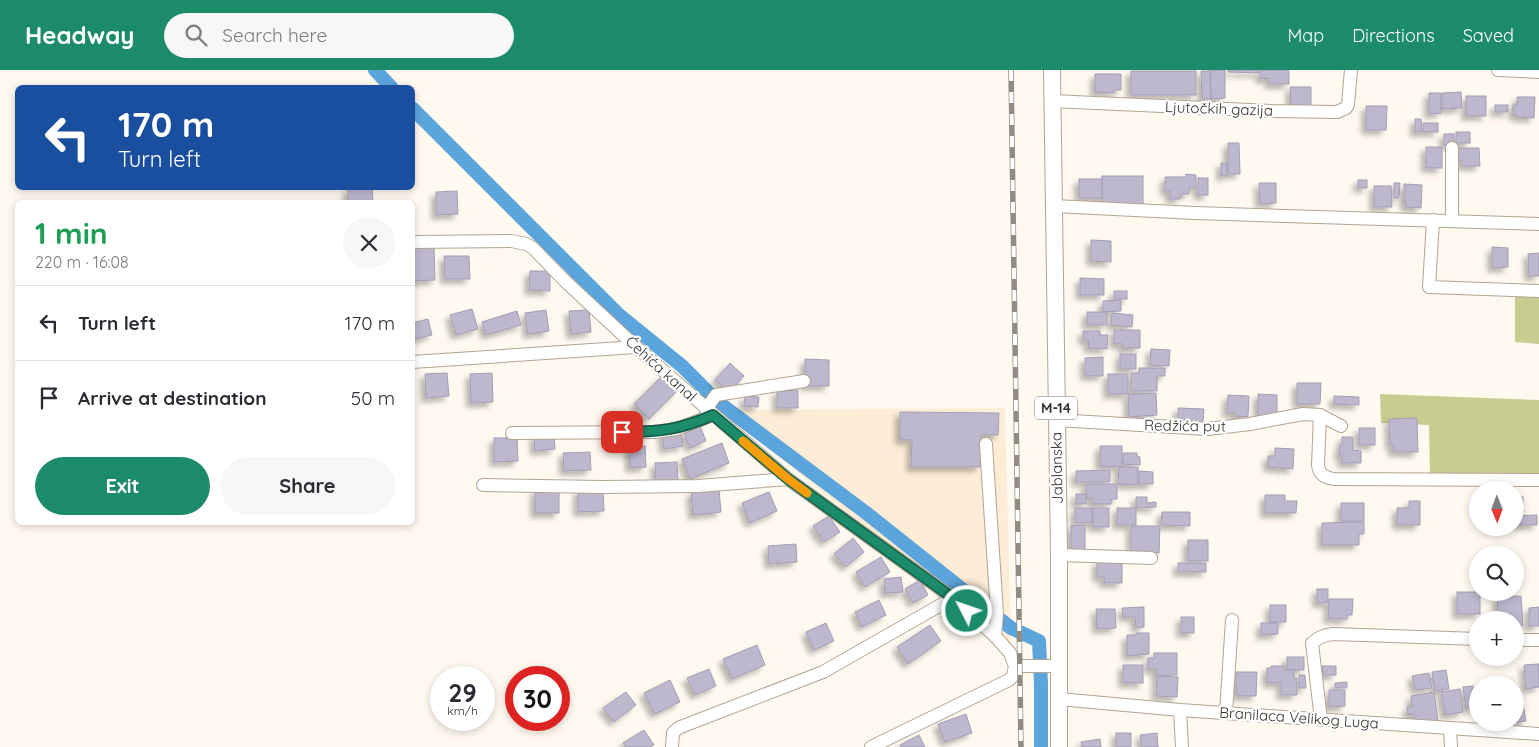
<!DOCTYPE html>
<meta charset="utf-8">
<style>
body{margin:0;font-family:Quicksand,sans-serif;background:#f7f7f7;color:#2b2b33;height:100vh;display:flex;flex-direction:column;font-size:19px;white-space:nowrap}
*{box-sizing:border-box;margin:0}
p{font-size:16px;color:#7c7c81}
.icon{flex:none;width:28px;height:28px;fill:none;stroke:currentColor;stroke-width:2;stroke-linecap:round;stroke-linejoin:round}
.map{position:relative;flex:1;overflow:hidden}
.sheet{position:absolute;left:15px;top:130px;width:400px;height:325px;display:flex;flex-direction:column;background:#fff;border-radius:8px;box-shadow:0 2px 8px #0003}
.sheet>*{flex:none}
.hud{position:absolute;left:15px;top:15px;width:400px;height:105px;border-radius:8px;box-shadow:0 2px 8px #0003;background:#1a4fa0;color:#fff;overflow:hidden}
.needle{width:32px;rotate:179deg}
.controls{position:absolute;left:1469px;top:411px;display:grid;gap:10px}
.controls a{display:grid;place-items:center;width:55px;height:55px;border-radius:50%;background:#fff;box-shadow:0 2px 8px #0003;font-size:25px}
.speed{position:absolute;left:430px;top:596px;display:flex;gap:10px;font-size:25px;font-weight:700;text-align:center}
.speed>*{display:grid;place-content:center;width:65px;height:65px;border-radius:50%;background:#fff;box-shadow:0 2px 8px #0003;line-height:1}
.speed small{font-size:12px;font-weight:400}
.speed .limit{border:8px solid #d22;background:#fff;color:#111}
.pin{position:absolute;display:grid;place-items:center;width:42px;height:42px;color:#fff;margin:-21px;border-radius:10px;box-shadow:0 2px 8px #0006}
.me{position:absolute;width:55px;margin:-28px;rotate:311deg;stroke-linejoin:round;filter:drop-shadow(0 0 4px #0008)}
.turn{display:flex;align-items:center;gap:18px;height:105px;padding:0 20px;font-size:22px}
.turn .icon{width:65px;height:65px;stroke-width:2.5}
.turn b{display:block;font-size:35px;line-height:42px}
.round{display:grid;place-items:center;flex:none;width:52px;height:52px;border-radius:26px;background:#f7f7f7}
.overview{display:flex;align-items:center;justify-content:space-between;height:85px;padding:0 20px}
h1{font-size:30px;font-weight:700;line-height:38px;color:#1e9e55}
.button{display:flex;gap:10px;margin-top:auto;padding:10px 20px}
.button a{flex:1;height:58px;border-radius:30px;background:#1b8b6a;color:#fff;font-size:20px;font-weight:700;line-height:58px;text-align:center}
.button a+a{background:#f7f7f7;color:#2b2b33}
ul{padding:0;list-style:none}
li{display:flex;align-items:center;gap:15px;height:75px;padding:0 20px;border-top:1px solid #e1e1e2}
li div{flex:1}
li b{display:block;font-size:19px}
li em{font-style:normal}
header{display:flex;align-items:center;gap:30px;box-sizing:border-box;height:70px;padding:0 25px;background:#1b8b6a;color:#fff}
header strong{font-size:24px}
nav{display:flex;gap:28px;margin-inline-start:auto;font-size:18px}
.search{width:350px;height:45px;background:#f7f7f7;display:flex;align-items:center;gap:12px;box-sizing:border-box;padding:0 18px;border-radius:28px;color:#7c7c81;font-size:19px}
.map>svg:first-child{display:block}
.built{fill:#fdedd7}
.green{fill:#c9cc90}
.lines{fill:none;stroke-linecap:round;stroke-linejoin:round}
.canal{stroke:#5ca4dc;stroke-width:14}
.building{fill:#beb8cf;stroke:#a39db3;filter:url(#shadow)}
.minor-casing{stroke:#b3a490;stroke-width:14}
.major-casing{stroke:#b3a490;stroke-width:18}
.minor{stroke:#fff;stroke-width:12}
.major{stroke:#fff;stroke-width:16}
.rail-casing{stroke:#918b82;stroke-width:5.5}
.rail{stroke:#fff;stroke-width:4;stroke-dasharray:11;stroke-linecap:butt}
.route-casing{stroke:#125a45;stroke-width:12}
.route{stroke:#1b8b6a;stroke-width:9}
.slow{stroke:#f59e0b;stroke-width:9}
.labels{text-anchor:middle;stroke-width:4.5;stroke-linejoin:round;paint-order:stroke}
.shield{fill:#fff;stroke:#74706a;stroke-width:1}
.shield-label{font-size:14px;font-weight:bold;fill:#38322a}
.street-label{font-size:15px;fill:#38322a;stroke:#fff}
</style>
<header>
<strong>Headway</strong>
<div class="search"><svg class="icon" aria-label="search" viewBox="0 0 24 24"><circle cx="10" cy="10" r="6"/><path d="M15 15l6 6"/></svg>Search here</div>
<nav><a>Map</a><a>Directions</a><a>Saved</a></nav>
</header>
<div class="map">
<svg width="1539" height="677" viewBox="0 0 1539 677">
<defs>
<filter id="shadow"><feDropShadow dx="-4.5" dy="4.5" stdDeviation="2.5" flood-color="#0004"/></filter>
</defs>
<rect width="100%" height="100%" fill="#fff9f0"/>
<path class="built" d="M 1005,338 L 1011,575 L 721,340 Z"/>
<g class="green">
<path d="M 1515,221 L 1539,221 L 1539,274 L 1515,272 Z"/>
<path d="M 1380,324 L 1539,330 L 1539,410 L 1430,408 L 1429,355 L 1381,353 Z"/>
</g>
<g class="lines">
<g class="canal">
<path d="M 375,0 L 392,18"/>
<path d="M 412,38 L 619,245 L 682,296 L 718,332 L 865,442 L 1011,558 L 1039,571 L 1041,613 L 1041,677"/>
</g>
</g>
<g class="building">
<path d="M 1210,0 L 1225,0 L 1225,28 L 1211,29 Z"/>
<path d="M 1228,0 L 1259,0 L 1259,3 L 1228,2 Z"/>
<path d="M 1260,0 L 1289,0 L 1289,14 L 1269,14 L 1269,8 L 1260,9 Z"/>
<rect x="1131" y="1" width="65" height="24"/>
<path d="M 1201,1 L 1210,1 L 1211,29 L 1202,29 Z"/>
<path d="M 1095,4 L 1121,4 L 1121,20 L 1114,20 L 1114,23 L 1095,22 Z"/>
<path d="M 1290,17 L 1311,17 L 1311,36 L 1291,36 Z"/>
<path d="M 1461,22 L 1462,38 L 1442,39 L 1442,23 Z"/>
<path d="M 1429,23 L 1441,23 L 1441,43 L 1429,44 Z"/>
<rect x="1466" y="26" width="20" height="20"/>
<path d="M 1517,27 L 1535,27 L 1534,48 L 1517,47 L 1517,45 L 1513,45 L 1513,35 L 1517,35 Z"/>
<rect x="1495" y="35" width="13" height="7"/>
<path d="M 1366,36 L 1387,36 L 1386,60 L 1366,60 Z"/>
<path d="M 1415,49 L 1421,49 L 1422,62 L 1415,62 Z"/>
<rect x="1423" y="53" width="15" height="9"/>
<rect x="1456" y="62" width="14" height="11"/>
<rect x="1444" y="64" width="10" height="11"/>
<path d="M 1228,73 L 1239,73 L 1240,104 L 1228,104 Z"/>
<rect x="1426" y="77" width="16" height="21"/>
<path d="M 1458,78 L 1479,78 L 1480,96 L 1462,96 L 1462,91 L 1459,91 Z"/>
<rect x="1221" y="93" width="6" height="13"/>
<path d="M 1186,104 L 1196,105 L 1196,118 L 1189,118 L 1189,124 L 1181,124 L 1180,129 L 1170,129 L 1170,121 L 1165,121 L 1165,107 L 1186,107 Z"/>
<rect x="1102" y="106" width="41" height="29"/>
<rect x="1198" y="108" width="10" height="17"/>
<rect x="1079" y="109" width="23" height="19"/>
<rect x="1358" y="110" width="9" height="8"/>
<path d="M 1259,113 L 1276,113 L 1276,133 L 1260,134 Z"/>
<path d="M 1394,113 L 1400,113 L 1399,128 L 1394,128 Z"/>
<path d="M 1404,114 L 1422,115 L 1421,138 L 1405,137 L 1406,132 L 1404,132 Z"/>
<path d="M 1374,116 L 1391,116 L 1392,137 L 1374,137 Z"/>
<path d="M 348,118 L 372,118 L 373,132 L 348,132 Z"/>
<path d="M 457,121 L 458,144 L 436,145 L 436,122 Z"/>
<path d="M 1091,170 L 1111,171 L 1111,192 L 1091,191 Z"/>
<path d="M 434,177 L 435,210 L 412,211 L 412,178 Z"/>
<path d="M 1492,177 L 1508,178 L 1508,197 L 1492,198 Z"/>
<path d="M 1539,183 L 1539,206 L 1529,206 L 1528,184 Z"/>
<path d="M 444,186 L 469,186 L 470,209 L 445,209 Z"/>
<path d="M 530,201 L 550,201 L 550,221 L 529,220 Z"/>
<path d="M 1080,208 L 1104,209 L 1104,225 L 1080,225 Z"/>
<rect x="1114" y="221" width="13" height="8"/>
<path d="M 1121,230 L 1121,241 L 1103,242 L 1103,231 Z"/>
<path d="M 472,239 L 478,259 L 456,265 L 450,245 Z"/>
<path d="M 546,240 L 549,261 L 528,264 L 525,243 Z"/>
<path d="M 589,240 L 591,262 L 571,264 L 569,241 Z"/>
<path d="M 517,241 L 521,255 L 486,265 L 482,252 Z"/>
<rect x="1087" y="242" width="20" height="13"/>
<path d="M 1112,243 L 1133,245 L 1132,257 L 1111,255 Z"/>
<path d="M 428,249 L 432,265 L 412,270 L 412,253 Z"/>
<path d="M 1114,260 L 1140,260 L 1140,278 L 1127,278 L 1127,280 L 1123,280 L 1123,274 L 1114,274 Z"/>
<path d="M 1083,261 L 1100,261 L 1100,265 L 1108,265 L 1107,279 L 1088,278 L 1089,270 L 1083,270 Z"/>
<path d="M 1151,279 L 1170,280 L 1169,296 L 1150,295 Z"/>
<rect x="1120" y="284" width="16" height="15"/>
<path d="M 1103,287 L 1103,306 L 1085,306 L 1085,288 Z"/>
<path d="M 805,289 L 829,290 L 829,316 L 805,316 Z"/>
<path d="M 730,293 L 744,306 L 730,322 L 715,310 Z"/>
<path d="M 1139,298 L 1165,298 L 1165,306 L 1157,306 L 1157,321 L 1131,321 L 1131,303 L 1139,303 Z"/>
<path d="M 447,303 L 449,326 L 426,328 L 425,304 Z"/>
<path d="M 492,303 L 493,332 L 471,333 L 470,304 Z"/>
<rect x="1108" y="304" width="20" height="20"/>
<path d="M 663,305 L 678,320 L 649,349 L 634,334 Z"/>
<path d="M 1297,313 L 1321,313 L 1320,334 L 1297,334 Z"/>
<path d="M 798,320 L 798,338 L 777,338 L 777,321 Z"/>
<path d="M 1156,323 L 1157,345 L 1129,347 L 1128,324 Z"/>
<path d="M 1258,324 L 1277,325 L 1277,346 L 1258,346 Z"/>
<path d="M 1228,325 L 1249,326 L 1248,347 L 1235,346 L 1235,343 L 1227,343 Z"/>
<path d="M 745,326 L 759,327 L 758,337 L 744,336 Z"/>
<path d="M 1334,326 L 1359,327 L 1359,335 L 1334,334 Z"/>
<path d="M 1178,338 L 1204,339 L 1203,353 L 1178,353 Z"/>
<path d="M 900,342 L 999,343 L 998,365 L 981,365 L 980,397 L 911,397 L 912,370 L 900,370 Z"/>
<path d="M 1417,348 L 1418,382 L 1393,382 L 1393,375 L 1390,375 L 1389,349 Z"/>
<path d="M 700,356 L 706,371 L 690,378 L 684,363 Z"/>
<rect x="1359" y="358" width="16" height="17"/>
<path d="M 681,360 L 683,376 L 664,379 L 662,363 Z"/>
<path d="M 554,364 L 555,379 L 535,381 L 534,365 Z"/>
<path d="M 1342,367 L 1353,367 L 1353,380 L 1361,381 L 1361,393 L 1342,393 L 1342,385 L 1339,385 L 1340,375 L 1342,375 Z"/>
<path d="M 494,368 L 517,368 L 518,391 L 494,392 Z"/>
<path d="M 722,373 L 729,393 L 690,409 L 682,389 Z"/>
<path d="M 645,376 L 646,397 L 630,398 L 629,377 Z"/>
<path d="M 1100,376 L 1122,376 L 1122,397 L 1100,396 Z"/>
<path d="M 1275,378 L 1294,379 L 1293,399 L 1268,397 L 1268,386 L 1275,386 Z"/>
<path d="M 590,382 L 591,400 L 564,401 L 563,383 Z"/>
<path d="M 1123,383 L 1137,383 L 1137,386 L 1140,387 L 1140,395 L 1123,394 Z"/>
<path d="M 677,392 L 678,411 L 656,412 L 655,393 Z"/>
<path d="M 1119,397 L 1138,397 L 1138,415 L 1118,414 Z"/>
<path d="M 1110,400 L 1110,412 L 1076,412 L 1076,401 Z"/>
<path d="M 1139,401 L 1153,402 L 1153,414 L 1139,414 Z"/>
<path d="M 1086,414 L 1117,414 L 1117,429 L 1111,429 L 1111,434 L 1092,434 L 1092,428 L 1086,428 Z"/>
<path d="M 719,419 L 721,442 L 693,445 L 691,422 Z"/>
<rect x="535" y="420" width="24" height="23"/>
<path d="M 578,420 L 603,420 L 604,441 L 578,442 Z"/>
<path d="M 769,422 L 777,441 L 750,453 L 742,433 Z"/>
<rect x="1076" y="424" width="10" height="10"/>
<path d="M 1265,425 L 1285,425 L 1285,431 L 1297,431 L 1296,443 L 1265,443 Z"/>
<path d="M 1136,427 L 1147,427 L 1147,433 L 1156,432 L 1156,437 L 1136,438 Z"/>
<rect x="1515" y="427" width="8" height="8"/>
<path d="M 1409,431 L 1420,431 L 1420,455 L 1397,455 L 1397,438 L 1409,438 Z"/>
<rect x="1341" y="433" width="23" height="18"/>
<path d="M 1515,436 L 1523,436 L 1524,442 L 1515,442 Z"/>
<rect x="1075" y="438" width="17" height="15"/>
<rect x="1093" y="438" width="16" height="19"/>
<rect x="1117" y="438" width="19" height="17"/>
<path d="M 1162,442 L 1190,442 L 1190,456 L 1161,455 Z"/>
<path d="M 1537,445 L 1537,455 L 1515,455 L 1515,451 L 1518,451 L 1518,449 L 1515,449 L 1515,446 Z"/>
<path d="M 829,446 L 840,462 L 824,472 L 813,456 Z"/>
<path d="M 1364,452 L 1364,464 L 1359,464 L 1359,475 L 1322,475 L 1322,453 Z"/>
<path d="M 1085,455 L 1085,481 L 1071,481 L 1071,456 Z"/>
<path d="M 1131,456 L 1160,456 L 1159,483 L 1141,482 L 1131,484 Z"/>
<path d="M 853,468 L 864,482 L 846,497 L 834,484 Z"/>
<rect x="1188" y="470" width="20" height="21"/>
<path d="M 796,474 L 797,492 L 769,494 L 768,476 Z"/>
<path d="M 881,487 L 890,502 L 865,517 L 856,502 Z"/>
<path d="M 1097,491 L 1122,491 L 1122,513 L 1104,513 L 1104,507 L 1097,507 Z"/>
<rect x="1178" y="493" width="28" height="9"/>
<path d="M 901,507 L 903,522 L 885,523 L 884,509 Z"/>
<path d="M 920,510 L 928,525 L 913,533 L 905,519 Z"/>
<rect x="1317" y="519" width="11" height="14"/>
<rect x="1457" y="522" width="23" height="22"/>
<path d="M 1521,526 L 1523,556 L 1515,557 L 1515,550 L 1503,550 L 1503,541 L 1498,542 L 1497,527 Z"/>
<path d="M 1329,529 L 1353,529 L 1352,545 L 1347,545 L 1347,549 L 1328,549 Z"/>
<path d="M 879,530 L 886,545 L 862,557 L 855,542 Z"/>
<rect x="1270" y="535" width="16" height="17"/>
<path d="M 1144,537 L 1144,557 L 1136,558 L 1135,547 L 1123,547 L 1122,538 Z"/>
<path d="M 1539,537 L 1539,556 L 1529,556 L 1529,538 Z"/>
<path d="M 1096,539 L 1115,539 L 1116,558 L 1097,559 Z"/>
<rect x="1181" y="547" width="13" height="16"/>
<path d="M 826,553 L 834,571 L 814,580 L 806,562 Z"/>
<path d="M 1261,553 L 1278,553 L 1278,564 L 1261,565 Z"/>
<path d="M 930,555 L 941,571 L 908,594 L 897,577 Z"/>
<path d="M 1136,563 L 1149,563 L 1149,584 L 1127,586 L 1127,565 L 1136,565 Z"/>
<path d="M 757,575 L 765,595 L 732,609 L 723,589 Z"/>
<path d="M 1154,583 L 1177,583 L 1177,605 L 1156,605 L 1156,599 L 1148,599 L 1148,588 L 1154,588 Z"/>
<rect x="1287" y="587" width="17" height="13"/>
<path d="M 1539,594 L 1539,617 L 1526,619 L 1524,595 Z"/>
<rect x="1123" y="595" width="20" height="18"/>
<path d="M 1271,596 L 1284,596 L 1284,600 L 1294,600 L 1294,608 L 1297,608 L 1297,625 L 1281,625 L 1281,613 L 1267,613 L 1267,598 L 1271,598 Z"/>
<path d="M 1322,596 L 1336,596 L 1336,605 L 1323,605 Z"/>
<path d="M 709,599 L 716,616 L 695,625 L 687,608 Z"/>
<path d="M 1446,600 L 1449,619 L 1435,621 L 1432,602 Z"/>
<path d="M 1236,602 L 1257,602 L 1256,626 L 1236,626 Z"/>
<path d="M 1429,603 L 1432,618 L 1415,620 L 1412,606 Z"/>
<path d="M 1299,605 L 1305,605 L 1306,618 L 1299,618 Z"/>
<path d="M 1157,606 L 1178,607 L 1177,627 L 1156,626 Z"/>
<path d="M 670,610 L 680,632 L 655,644 L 644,623 Z"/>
<path d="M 1347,612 L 1347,618 L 1335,618 L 1335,613 Z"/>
<path d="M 1473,616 L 1475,638 L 1466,639 L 1463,617 Z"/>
<path d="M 1460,619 L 1463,642 L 1445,645 L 1441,622 Z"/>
<path d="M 1329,620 L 1345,620 L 1345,636 L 1329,637 Z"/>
<path d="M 626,622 L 636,635 L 614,652 L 603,638 Z"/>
<path d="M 1434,622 L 1438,651 L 1415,654 L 1414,644 L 1408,645 L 1407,637 L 1412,637 L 1411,626 Z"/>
<path d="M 1522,628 L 1526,651 L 1506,654 L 1506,652 L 1515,652 L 1515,629 Z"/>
<path d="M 966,644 L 972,663 L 945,672 L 938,654 Z"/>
<path d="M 644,660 L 654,675 L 650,677 L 626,677 L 623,673 Z"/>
<rect x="1116" y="663" width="15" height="14"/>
<path d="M 1157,663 L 1158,677 L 1142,677 L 1140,665 Z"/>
<path d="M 919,665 L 925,677 L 901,677 L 900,675 Z"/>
<path d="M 1100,669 L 1101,677 L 1082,677 L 1081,672 Z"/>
</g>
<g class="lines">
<defs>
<g id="minor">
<path d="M 1498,0 L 1539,2"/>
<path d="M 1052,31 L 1272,41 L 1337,42 L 1346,38 L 1348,35 L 1351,0"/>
<path d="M 1054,136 L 1195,143 L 1539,154"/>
<path d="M 1433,150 L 1429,217 L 1539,221"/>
<path d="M 1452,150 L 1452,78"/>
<path d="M 412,172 L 511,171 L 526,174 L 533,178 L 565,211 L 636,277 L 788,409 L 953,528 L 995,566 L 1010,583 L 1015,596 L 1059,596"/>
<path d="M 412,292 L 636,277"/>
<path d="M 706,339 L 716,325 L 804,311"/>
<path d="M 1320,345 L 1318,395 C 1319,404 1324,407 1333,409 L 1539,410"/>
<path d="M 1056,350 L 1208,359 L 1250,354 L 1303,344 L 1320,345 L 1341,356"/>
<path d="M 512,363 L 655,362 L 677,359 L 713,345"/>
<path d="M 986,374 L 997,544 L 995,566"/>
<path d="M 483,415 L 602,417 L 698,416 L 788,409"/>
<path d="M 1059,485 L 1151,488"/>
<path d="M 1515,570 L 1539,570"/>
<path d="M 1059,629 L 1180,640 L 1539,664"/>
<path d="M 1180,640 L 1182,677"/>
<path d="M 1226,643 L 1232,550"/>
<path d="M 1321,650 L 1312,573 C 1319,567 1324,565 1333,564 L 1478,569"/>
<path d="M 1450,658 L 1451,677"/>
<path d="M 672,677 L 673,663 L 678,658 L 823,602 L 953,528"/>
<path d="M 871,677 L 1009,610 L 1013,606 L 1015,596"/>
</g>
<path id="major" d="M 1052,0 L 1059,485 L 1059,677"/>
</defs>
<use href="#minor" class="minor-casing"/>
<use href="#major" class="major-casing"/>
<use href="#minor" class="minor"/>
<use href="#major" class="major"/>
<defs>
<path id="rail" d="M 1011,0 L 1021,677"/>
</defs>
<use href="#rail" class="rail-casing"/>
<use href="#rail" class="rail"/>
</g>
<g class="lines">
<defs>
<path id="route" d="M 622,362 C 658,362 680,360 713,345 L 788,409 L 953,528 L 967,541"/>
</defs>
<use href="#route" class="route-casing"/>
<use href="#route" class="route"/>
<path class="slow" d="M 743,371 L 788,409 L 807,423"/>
</g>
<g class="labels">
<rect class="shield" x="1035" y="326.5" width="42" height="23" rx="4"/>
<g class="shield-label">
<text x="1056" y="343">M-14</text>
</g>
<g class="street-label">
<text transform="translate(1219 39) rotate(2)" y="5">Ljutočkih gazija</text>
<text transform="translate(661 299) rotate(42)" y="5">Ćehića kanal</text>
<text transform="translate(1185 356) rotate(1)" y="5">Redžića put</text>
<text transform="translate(1057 398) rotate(-91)" y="5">Jablanska</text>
<text transform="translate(1299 648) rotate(4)" y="5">Branilaca Velikog Luga</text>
</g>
</g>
</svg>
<div class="controls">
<a><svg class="needle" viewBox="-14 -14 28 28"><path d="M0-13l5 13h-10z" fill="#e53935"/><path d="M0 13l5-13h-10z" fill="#7c7c81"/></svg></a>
<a><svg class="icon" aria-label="search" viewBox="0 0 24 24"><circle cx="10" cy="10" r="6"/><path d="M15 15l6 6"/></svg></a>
<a>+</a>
<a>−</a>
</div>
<div class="speed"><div>29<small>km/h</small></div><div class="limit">30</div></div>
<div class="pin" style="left:622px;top:362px;background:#d93025"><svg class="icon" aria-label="arrive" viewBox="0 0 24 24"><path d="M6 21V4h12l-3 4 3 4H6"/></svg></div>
<svg class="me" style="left:967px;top:541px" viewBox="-20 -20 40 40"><circle r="17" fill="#1b8b6a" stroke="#fff" stroke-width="3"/><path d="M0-11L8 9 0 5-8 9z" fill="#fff"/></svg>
<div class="hud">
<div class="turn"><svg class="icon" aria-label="left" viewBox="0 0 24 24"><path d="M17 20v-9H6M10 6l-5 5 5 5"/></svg><div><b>170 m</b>Turn left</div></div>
</div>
<section class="sheet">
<div class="overview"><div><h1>1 min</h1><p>220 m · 16:08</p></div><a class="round"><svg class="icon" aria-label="close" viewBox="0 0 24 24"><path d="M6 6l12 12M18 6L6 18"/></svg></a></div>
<ul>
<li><svg class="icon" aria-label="left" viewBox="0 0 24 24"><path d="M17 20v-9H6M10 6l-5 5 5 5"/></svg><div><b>Turn left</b></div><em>170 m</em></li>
<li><svg class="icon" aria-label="arrive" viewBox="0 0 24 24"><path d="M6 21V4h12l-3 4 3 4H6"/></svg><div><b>Arrive at destination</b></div><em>50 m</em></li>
</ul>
<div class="button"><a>Exit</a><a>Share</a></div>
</section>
</div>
